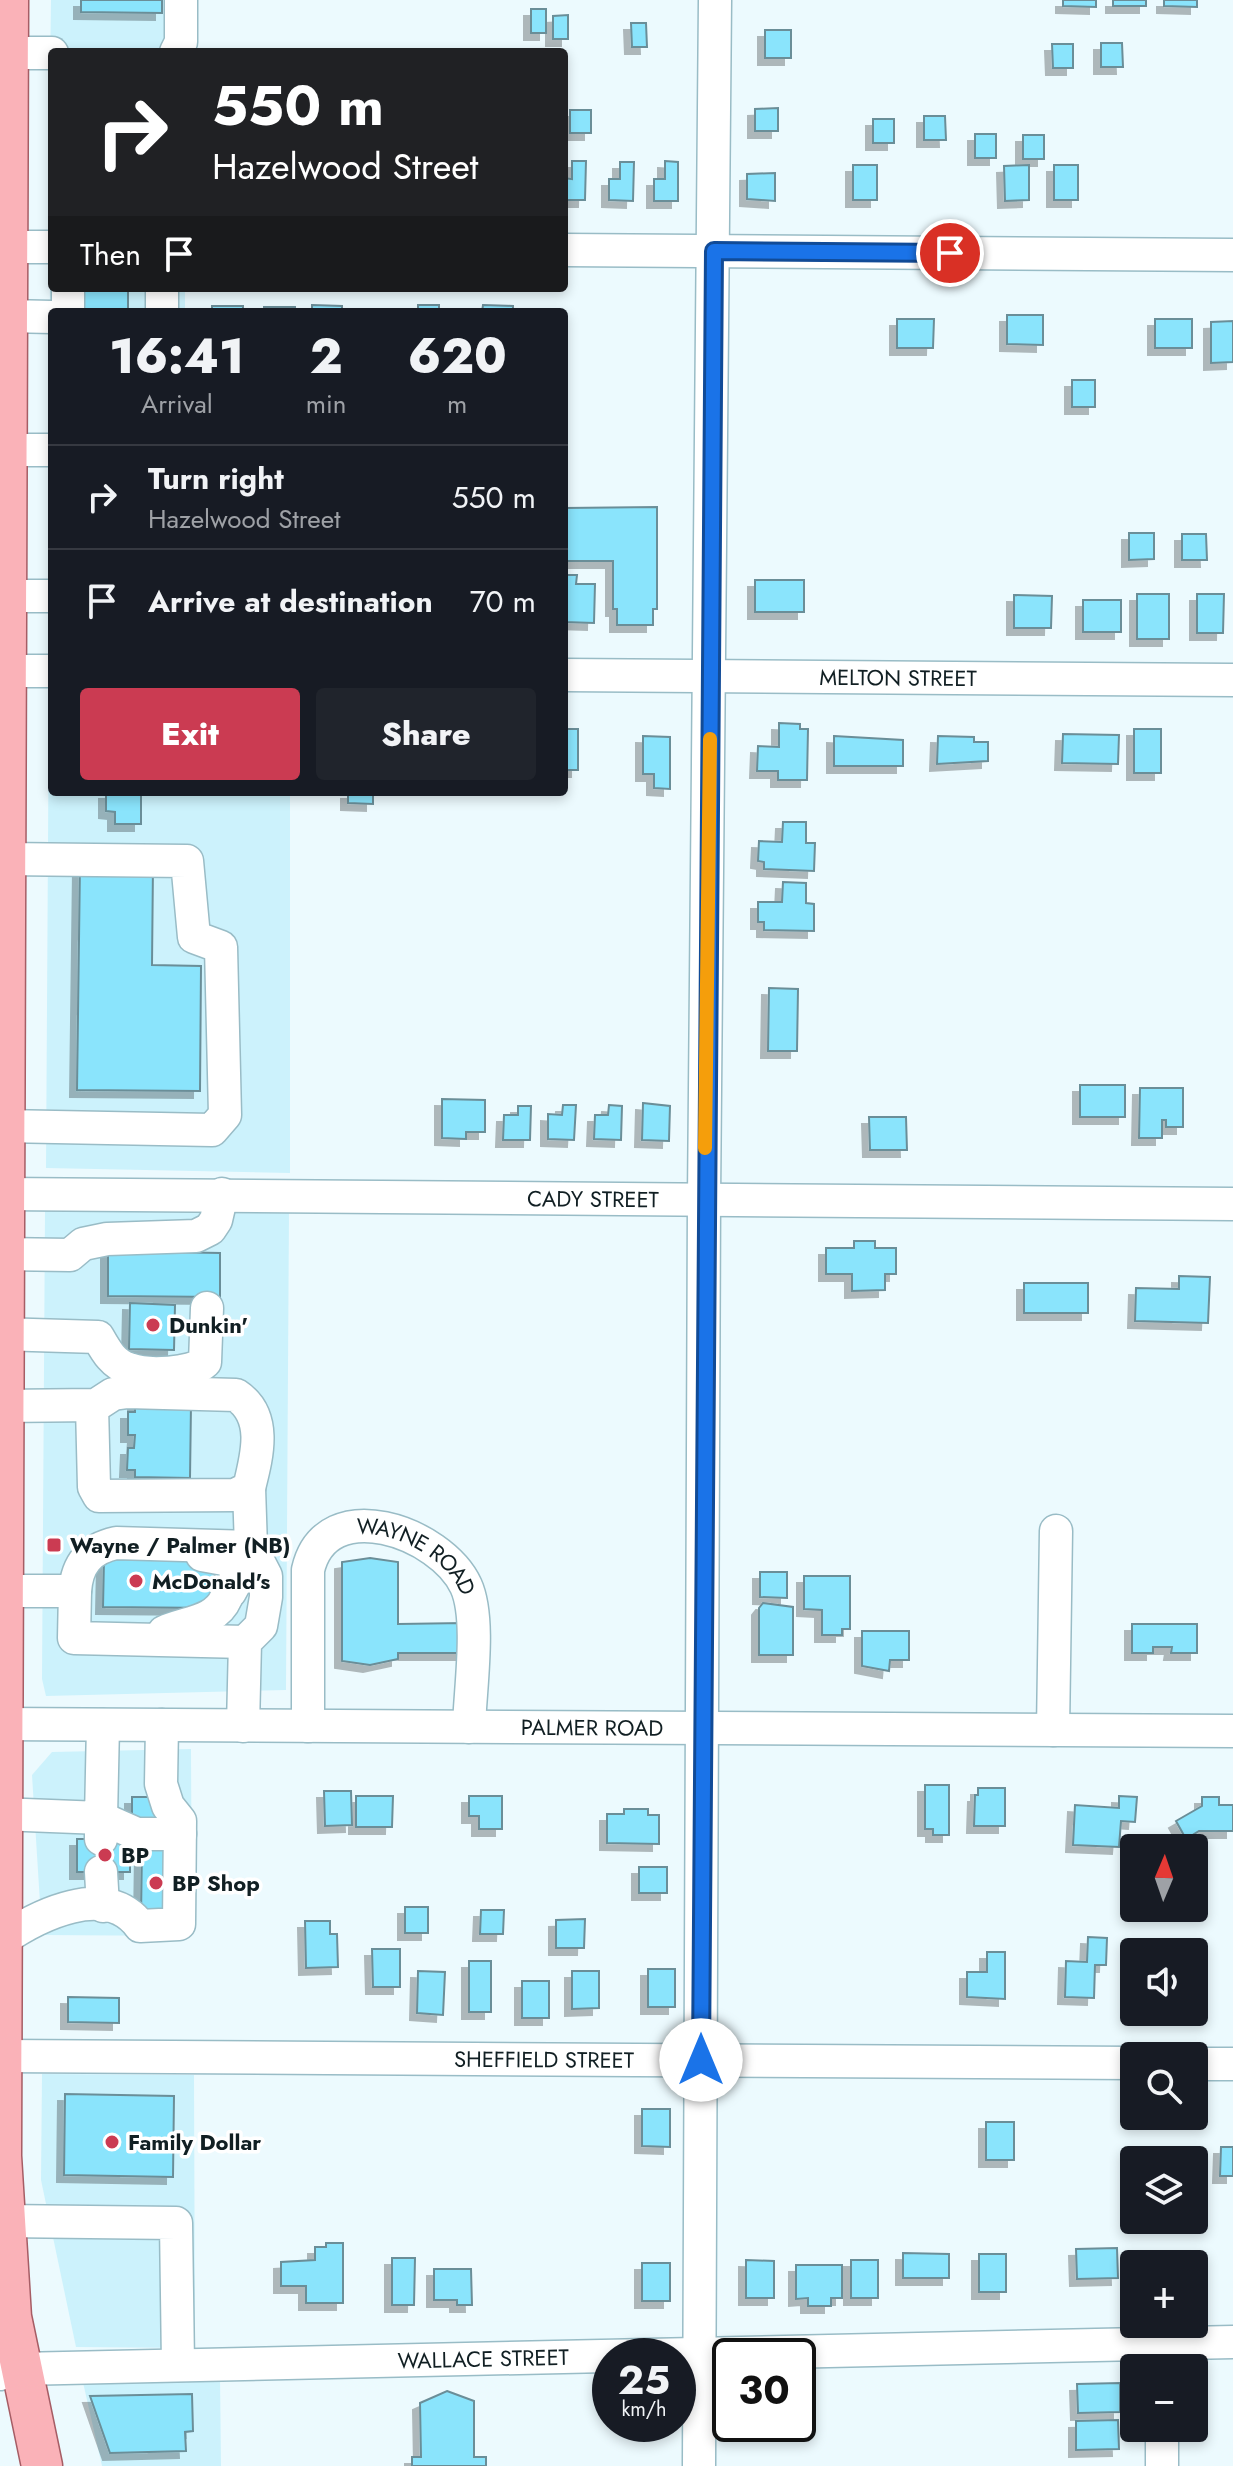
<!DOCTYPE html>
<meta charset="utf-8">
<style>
body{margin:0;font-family:Jost,sans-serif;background:#20242c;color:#f1f3f6;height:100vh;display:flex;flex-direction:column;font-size:30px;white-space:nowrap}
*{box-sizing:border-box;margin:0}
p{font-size:26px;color:#9ea1a6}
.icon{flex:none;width:44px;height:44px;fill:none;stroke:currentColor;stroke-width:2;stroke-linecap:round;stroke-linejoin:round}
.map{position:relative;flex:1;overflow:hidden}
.panel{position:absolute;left:48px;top:308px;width:520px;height:488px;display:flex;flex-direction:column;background:#171b24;border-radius:8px;box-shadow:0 4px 12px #0003}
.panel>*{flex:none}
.guide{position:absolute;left:48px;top:48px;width:520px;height:244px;border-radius:8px;box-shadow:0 4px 12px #0003;background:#202124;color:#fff;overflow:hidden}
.needle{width:52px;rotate:2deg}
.fabs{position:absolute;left:1120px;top:1834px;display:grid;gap:16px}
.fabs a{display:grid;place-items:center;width:88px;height:88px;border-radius:8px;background:#171b24;box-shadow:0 4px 12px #0003;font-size:40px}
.speed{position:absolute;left:592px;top:2338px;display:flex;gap:16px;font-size:40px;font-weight:700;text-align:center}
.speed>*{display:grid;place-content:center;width:104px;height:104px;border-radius:50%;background:#171b24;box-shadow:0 4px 12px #0003;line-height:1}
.speed small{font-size:20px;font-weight:400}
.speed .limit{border:4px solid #111;border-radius:12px;background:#fff;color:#111}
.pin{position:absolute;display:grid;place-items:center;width:68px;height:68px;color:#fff;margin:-34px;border:4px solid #fff;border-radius:50%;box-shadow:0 2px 8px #0007}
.me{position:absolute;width:88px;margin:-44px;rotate:0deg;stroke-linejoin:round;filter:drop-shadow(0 0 6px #0008)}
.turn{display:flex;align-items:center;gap:28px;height:168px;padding:0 32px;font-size:36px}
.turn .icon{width:104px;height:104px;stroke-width:2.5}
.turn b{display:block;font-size:56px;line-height:68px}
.then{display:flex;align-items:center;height:76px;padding:0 32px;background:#0003;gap:16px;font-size:30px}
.eta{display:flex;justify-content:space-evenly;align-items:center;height:136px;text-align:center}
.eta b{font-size:48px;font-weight:800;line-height:56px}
.primary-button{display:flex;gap:16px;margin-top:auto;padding:16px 32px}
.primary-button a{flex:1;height:92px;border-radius:8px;background:#cb3b52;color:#fff;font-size:32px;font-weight:800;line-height:92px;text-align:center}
.primary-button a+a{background:#20242c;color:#f1f3f6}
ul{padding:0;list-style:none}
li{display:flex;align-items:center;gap:24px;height:104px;padding:0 32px;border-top:2px solid #363941}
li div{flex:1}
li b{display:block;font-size:30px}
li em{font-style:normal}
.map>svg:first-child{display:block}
.built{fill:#ccf2fc}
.building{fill:#8ae4fc;stroke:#6b8e98;stroke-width:2;filter:url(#shadow)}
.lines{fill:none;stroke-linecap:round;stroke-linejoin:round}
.minor-casing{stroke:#99bcc6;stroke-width:35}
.major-casing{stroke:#a65d65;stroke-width:43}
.minor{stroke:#fff;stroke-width:32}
.major{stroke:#fab2b8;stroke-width:40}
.route-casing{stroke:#114b97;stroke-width:20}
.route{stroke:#1a73e8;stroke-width:14}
.slow{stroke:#f59e0b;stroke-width:14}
.poi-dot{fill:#cb3b52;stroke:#fff;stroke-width:3}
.labels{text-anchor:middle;stroke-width:7;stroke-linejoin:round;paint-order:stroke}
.street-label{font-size:22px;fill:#111f23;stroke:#fff}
.poi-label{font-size:22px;font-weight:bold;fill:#111f23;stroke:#fff;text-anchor:start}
</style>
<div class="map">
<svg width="1233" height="2466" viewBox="0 0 1233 2466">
<defs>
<filter id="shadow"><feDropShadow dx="-7" dy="7" stdDeviation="0" flood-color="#0004"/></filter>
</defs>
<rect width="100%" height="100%" fill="#ecfafe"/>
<g class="built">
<path d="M 51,0 L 192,0 L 191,52 L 52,52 L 52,226 L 48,226 Z"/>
<path d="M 50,265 L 52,288 L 185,288 L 185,312 L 52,312 L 52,648 L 48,648 Z"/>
<path d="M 49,682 L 52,682 L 52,792 L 290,792 L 290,1173 L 46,1168 Z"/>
<path d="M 45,1211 L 289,1211 L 286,1690 L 46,1696 L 42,1679 Z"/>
<path d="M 191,1749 L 192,1936 L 42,1935 L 32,1775 L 52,1752 Z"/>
<path d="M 42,2074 L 194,2075 L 195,2348 L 76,2347 L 41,2180 Z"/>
<path d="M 220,2376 L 221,2466 L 102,2466 L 82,2378 Z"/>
</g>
<g class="building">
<path d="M 81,0 L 162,0 L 162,13 L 81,12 Z"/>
<path d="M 1063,0 L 1096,0 L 1096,7 L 1063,6 Z"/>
<rect x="1113" y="0" width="33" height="6"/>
<path d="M 1164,0 L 1197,0 L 1197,7 L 1164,6 Z"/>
<rect x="531" y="9" width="15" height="24"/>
<path d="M 568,15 L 568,39 L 553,39 L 553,16 Z"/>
<path d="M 631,23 L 646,23 L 647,47 L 632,47 Z"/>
<rect x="765" y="30" width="26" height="28"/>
<path d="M 1101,43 L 1122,43 L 1123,67 L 1101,67 Z"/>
<path d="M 1052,44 L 1073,44 L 1073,68 L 1053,68 Z"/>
<path d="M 778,108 L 778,131 L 755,131 L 755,109 Z"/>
<rect x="570" y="110" width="21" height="23"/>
<path d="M 924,116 L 945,116 L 946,140 L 924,140 Z"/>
<rect x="873" y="119" width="21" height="24"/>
<rect x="975" y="134" width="21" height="24"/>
<rect x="1023" y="135" width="21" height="24"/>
<path d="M 572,161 L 586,161 L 585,200 L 564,200 L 564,178 L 572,179 Z"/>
<path d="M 665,161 L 678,162 L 678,201 L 654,201 L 654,179 L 665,179 Z"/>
<path d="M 620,162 L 634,162 L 633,201 L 609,200 L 609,179 L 620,179 Z"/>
<rect x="853" y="165" width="24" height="35"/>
<path d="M 1029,165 L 1029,200 L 1005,201 L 1004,166 Z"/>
<rect x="1054" y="165" width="24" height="35"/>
<path d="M 775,173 L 775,201 L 747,199 L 747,174 Z"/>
<rect x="80" y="288" width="48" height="24"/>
<path d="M 312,305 L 342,306 L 342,312 L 312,312 Z"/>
<path d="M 418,305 L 439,305 L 439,312 L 410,312 L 410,309 L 418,309 Z"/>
<path d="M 483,305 L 513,306 L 513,312 L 482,312 Z"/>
<rect x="212" y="306" width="31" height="6"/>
<rect x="264" y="307" width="31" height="5"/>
<path d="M 1007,315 L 1043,315 L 1043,345 L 1007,344 Z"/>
<path d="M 897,319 L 934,319 L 933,348 L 897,348 Z"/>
<rect x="1155" y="319" width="37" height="29"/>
<path d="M 1233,321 L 1233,362 L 1211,363 L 1211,322 Z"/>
<rect x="1072" y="380" width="23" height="27"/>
<path d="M 657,507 L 657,609 L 653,609 L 653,625 L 617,625 L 617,609 L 613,609 L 613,561 L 564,561 L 564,508 Z"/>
<path d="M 1129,533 L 1154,533 L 1154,559 L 1129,560 Z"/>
<path d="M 1182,534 L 1206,534 L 1207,560 L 1182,560 Z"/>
<path d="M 564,575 L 577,575 L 576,584 L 595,584 L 594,623 L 564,622 Z"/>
<rect x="755" y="580" width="49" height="32"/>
<rect x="1137" y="594" width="32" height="45"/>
<path d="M 1197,594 L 1224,594 L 1223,633 L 1197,633 Z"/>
<path d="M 1014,595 L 1052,596 L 1051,628 L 1014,628 Z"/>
<rect x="1083" y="600" width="38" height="32"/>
<path d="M 779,723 L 800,724 L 800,729 L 808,729 L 807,780 L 778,780 L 778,771 L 757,771 L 758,746 L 779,747 Z"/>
<path d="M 564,729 L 578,729 L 578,770 L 566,770 Z"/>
<rect x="1134" y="729" width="27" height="44"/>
<path d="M 1063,734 L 1119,735 L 1118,764 L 1062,763 Z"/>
<path d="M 643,736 L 670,737 L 670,789 L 654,788 L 654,774 L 643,774 Z"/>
<path d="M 834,736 L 903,740 L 903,766 L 834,766 Z"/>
<path d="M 938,736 L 974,737 L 974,742 L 988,742 L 988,761 L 937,764 Z"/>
<path d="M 106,792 L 141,792 L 141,824 L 115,824 L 115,812 L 106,811 Z"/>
<path d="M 348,792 L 373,792 L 373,804 L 348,803 Z"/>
<path d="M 783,822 L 806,822 L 806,843 L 815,843 L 814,871 L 764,869 L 764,862 L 758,861 L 759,841 L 782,842 Z"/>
<path d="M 80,864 L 153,865 L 152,965 L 201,966 L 200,1091 L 77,1090 Z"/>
<path d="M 783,882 L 806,883 L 806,903 L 814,904 L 814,931 L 764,930 L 764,922 L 758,922 L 758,902 L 782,902 Z"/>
<path d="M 769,988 L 798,989 L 797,1051 L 768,1051 Z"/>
<rect x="1080" y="1085" width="45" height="32"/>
<path d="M 1140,1088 L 1183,1088 L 1183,1127 L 1166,1127 L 1166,1120 L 1162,1120 L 1162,1138 L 1139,1138 Z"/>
<path d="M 442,1099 L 485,1100 L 485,1132 L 466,1132 L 466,1139 L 442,1138 Z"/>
<path d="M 643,1103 L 670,1106 L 669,1141 L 642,1140 Z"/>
<path d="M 563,1105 L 576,1105 L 574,1140 L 548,1139 L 548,1114 L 562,1115 Z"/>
<path d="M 609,1105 L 622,1106 L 621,1140 L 594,1139 L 595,1115 L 608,1115 Z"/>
<path d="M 518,1106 L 531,1106 L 530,1140 L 503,1140 L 504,1115 L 518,1115 Z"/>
<path d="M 869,1117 L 906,1117 L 907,1150 L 870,1150 Z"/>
<path d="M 854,1241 L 875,1241 L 875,1248 L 896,1248 L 896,1274 L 885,1274 L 885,1290 L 852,1291 L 852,1274 L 826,1274 L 826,1248 L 854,1248 Z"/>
<path d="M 108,1251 L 220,1253 L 220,1297 L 108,1296 Z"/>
<path d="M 1179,1276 L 1210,1277 L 1208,1323 L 1135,1321 L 1136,1288 L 1179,1289 Z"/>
<rect x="1024" y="1283" width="64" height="30"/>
<path d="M 130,1303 L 175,1305 L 174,1350 L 129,1349 Z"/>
<path d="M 135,1403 L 191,1404 L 190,1478 L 135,1477 L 135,1470 L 127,1470 L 128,1448 L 134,1448 L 135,1435 L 128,1435 L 128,1412 L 135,1412 Z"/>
<path d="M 370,1558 L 398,1562 L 398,1624 L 464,1623 L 464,1653 L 398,1653 L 398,1659 L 370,1665 L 342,1661 L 342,1562 Z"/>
<path d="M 104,1559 L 215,1560 L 214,1608 L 103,1607 Z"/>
<path d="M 760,1572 L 787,1572 L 787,1598 L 760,1597 Z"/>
<path d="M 804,1576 L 850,1576 L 850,1629 L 842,1629 L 842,1635 L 822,1635 L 822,1610 L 804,1609 Z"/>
<path d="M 763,1603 L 793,1607 L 793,1655 L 759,1655 L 759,1608 Z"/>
<path d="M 1132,1624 L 1197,1624 L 1197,1653 L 1171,1653 L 1172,1647 L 1153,1647 L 1153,1653 L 1132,1653 Z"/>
<path d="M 862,1631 L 909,1631 L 909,1660 L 890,1660 L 889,1671 L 862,1666 Z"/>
<path d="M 925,1785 L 949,1785 L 949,1835 L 933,1835 L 933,1829 L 925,1829 Z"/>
<path d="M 978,1788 L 1005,1788 L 1005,1826 L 974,1826 L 975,1795 L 978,1795 Z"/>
<path d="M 324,1791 L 351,1791 L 352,1825 L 325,1826 Z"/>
<path d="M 356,1796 L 393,1796 L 392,1827 L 356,1827 Z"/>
<path d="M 469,1796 L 502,1796 L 502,1829 L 479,1829 L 479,1816 L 469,1816 Z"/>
<path d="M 1119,1796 L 1137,1797 L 1135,1822 L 1121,1821 L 1119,1847 L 1073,1845 L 1075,1805 L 1119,1808 Z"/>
<path d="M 132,1797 L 159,1797 L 158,1826 L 132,1825 Z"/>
<path d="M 1202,1797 L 1219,1797 L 1219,1805 L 1233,1805 L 1233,1831 L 1199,1831 L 1186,1839 L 1176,1821 L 1202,1806 Z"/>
<path d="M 624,1809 L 648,1809 L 648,1815 L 659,1815 L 659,1844 L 607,1843 L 607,1814 L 624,1814 Z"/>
<rect x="77" y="1839" width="53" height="33"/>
<path d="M 142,1848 L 175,1848 L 175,1916 L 141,1916 Z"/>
<rect x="639" y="1867" width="28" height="26"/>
<rect x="405" y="1907" width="23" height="26"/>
<path d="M 481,1910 L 504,1910 L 503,1934 L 480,1934 Z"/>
<path d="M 585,1919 L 584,1948 L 556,1948 L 556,1920 Z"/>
<path d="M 305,1921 L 330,1921 L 330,1934 L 337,1934 L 338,1967 L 306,1968 Z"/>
<path d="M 1088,1937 L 1107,1938 L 1106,1965 L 1095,1965 L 1094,1998 L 1065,1997 L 1066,1961 L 1087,1962 Z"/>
<path d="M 372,1949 L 400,1949 L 400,1987 L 373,1987 Z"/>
<path d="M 987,1952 L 1005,1952 L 1005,1999 L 967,1997 L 967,1972 L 987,1972 Z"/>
<rect x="469" y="1961" width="22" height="51"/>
<rect x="648" y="1969" width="27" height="38"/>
<path d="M 418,1971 L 445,1972 L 443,2015 L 417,2013 Z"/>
<path d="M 572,1971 L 599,1971 L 599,2008 L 572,2009 Z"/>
<rect x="522" y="1981" width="27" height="37"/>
<path d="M 68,1997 L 119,1998 L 119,2023 L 68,2022 Z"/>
<path d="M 65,2094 L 174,2096 L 173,2177 L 64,2175 Z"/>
<path d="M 642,2109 L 670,2109 L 670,2147 L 642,2146 Z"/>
<rect x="986" y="2122" width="28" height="38"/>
<path d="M 1221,2147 L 1233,2147 L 1233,2176 L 1220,2176 Z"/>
<path d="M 1166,2153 L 1200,2153 L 1200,2187 L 1194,2187 L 1194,2160 L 1166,2160 Z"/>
<path d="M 326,2243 L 343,2243 L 343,2303 L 306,2303 L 306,2286 L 281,2286 L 281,2262 L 315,2260 L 315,2247 L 326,2247 Z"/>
<path d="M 1117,2248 L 1118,2278 L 1077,2279 L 1076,2249 Z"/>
<path d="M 903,2253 L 949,2254 L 949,2278 L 903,2278 Z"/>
<rect x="979" y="2254" width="27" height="38"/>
<path d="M 392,2258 L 415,2258 L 414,2305 L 392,2305 Z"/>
<path d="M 746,2260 L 774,2261 L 774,2298 L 746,2298 Z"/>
<rect x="851" y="2260" width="27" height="38"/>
<rect x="642" y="2263" width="28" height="38"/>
<path d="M 796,2265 L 842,2265 L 842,2298 L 831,2298 L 831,2306 L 808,2306 L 808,2298 L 796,2299 Z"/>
<path d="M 434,2269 L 471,2269 L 472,2305 L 457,2305 L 457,2300 L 434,2300 Z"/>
<path d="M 1120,2383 L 1120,2412 L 1078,2413 L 1077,2384 Z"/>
<path d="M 447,2391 L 474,2401 L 474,2457 L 486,2457 L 486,2466 L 412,2466 L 412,2457 L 421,2457 L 420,2403 Z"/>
<path d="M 192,2394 L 193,2431 L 185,2432 L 186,2451 L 110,2453 L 90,2396 Z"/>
<path d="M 1118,2420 L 1119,2449 L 1076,2450 L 1076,2421 Z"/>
</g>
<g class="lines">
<defs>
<g id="minor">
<path d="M 176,52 L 181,42 L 181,0"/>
<path d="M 8,53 L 52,53"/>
<path d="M 0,247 L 52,247"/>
<path d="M 564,250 L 1233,255"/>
<path d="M 68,288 L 68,312"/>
<path d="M 162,312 L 162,288"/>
<path d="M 7,316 L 52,317"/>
<path d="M 6,450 L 52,450"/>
<path d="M 5,596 L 52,596"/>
<path d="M 5,671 L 52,671"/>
<path id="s1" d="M 564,675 L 1233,680"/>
<path d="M 3,1126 L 212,1130 L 225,1115 L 221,947 L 194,937 L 187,861 L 4,859"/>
<path id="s2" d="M 3,1194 L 1233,1204"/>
<path d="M 2,1254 L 70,1255 L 83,1244 L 107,1239 L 196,1236 L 210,1229 L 216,1220 L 222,1194"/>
<path d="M 0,1334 L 98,1337 C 106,1351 113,1364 129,1369 C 147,1376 192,1374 205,1362 L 207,1308"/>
<path d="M 2,1406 L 96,1405 L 113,1394 L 128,1392 L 236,1395 C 268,1416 257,1456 249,1488 L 235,1495 L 99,1496 L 94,1487 L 92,1406"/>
<path d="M 202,1555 L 235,1561 L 236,1581 L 230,1592"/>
<path d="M 1,1591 L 75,1591 C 77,1564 89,1549 116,1543 L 251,1547"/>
<path d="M 75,1591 L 74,1638 L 245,1642"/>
<path d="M 164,1632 C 186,1622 216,1622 226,1598"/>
<path id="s3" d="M 0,1724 L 1233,1731"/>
<path d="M 243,1726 L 245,1642 L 261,1626 L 266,1597 L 266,1576 L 251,1547 L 249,1488"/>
<path id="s4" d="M 308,1726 L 308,1570 C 326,1491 441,1532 466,1586 C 481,1619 470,1689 469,1727"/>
<path d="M 1053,1730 L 1056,1531"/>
<path d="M 0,1814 L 101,1818 L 103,1725"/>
<path d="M 101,1839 L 101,1818 L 137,1834 L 180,1834"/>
<path d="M 101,1872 L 103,1906"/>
<path d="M 2,1940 C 37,1916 107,1880 140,1926 L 179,1924 L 180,1821 L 168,1806 L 161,1784 L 162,1725"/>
<path id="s5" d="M 2,2056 L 1134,2063"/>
<path d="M 1194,2064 L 1233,2064"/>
<path d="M 3,2221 L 176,2223 L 178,2365"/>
<path id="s6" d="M 0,2374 L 19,2369 L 1233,2342"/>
<path d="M 699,2466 L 704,1199 L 715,0"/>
<path d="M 1162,2466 L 1162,2428"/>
</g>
<path id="major" d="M 8,0 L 1,2156 L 11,2317 L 42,2466"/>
</defs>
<use href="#minor" class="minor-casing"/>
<use href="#major" class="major-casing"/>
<use href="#minor" class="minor"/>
<use href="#major" class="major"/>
</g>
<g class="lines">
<defs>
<path id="route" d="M 701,2060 L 714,251 L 950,253"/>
</defs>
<use href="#route" class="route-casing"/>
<use href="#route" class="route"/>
<path class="slow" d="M 705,1148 L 710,739"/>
</g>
<g class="poi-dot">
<circle cx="153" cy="1325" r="8"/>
<rect x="46" y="1537" width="16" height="16" rx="4"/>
<circle cx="136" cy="1581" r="8"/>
<circle cx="105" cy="1855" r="8"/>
<circle cx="156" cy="1883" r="8"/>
<circle cx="112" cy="2142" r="8"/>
</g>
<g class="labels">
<g class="street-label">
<text dy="8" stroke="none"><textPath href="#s1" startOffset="334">MELTON STREET</textPath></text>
<text dy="8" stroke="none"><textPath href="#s2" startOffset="590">CADY STREET</textPath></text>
<text dy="8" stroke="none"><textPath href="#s4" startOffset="296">WAYNE ROAD</textPath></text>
<text dy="8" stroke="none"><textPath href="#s3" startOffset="592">PALMER ROAD</textPath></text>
<text dy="8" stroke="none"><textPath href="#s5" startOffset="542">SHEFFIELD STREET</textPath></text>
<text dy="8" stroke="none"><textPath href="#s6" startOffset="484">WALLACE STREET</textPath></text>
</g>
<g class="poi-label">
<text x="169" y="1333">Dunkin'</text>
<text x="70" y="1553">Wayne / Palmer (NB)</text>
<text x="152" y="1589">McDonald's</text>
<text x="121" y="1863">BP</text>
<text x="172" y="1891">BP Shop</text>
<text x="128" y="2150">Family Dollar</text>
</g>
</g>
</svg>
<div class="fabs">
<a><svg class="needle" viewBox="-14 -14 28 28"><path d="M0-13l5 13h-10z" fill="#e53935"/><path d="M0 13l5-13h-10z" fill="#9ea1a6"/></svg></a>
<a><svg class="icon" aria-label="sound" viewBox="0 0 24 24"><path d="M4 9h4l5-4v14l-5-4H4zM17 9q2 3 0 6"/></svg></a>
<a><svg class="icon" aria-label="search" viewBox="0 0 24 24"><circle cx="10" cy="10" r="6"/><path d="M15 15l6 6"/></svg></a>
<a><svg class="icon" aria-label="layers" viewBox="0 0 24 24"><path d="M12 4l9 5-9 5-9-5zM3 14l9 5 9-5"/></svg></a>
<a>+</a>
<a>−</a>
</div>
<div class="speed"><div>25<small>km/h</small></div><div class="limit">30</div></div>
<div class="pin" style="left:950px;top:253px;background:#d93025"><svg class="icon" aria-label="arrive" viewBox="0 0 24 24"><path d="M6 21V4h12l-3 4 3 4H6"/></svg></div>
<svg class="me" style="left:701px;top:2060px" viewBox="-20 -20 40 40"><circle r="19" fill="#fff"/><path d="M0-13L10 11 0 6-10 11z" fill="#1a73e8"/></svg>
<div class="guide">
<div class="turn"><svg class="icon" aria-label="right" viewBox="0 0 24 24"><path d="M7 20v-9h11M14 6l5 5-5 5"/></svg><div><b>550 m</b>Hazelwood Street</div></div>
<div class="then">Then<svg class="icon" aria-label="arrive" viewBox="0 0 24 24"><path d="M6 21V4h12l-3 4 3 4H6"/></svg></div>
</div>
<section class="panel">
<div class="eta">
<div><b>16:41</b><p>Arrival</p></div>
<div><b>2</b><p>min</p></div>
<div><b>620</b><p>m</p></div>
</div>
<ul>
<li><svg class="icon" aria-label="right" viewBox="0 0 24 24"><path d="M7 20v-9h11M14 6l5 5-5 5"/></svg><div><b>Turn right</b><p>Hazelwood Street</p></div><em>550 m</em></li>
<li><svg class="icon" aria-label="arrive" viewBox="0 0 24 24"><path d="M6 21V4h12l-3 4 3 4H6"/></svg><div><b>Arrive at destination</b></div><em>70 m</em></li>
</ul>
<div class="primary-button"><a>Exit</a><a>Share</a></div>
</section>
</div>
